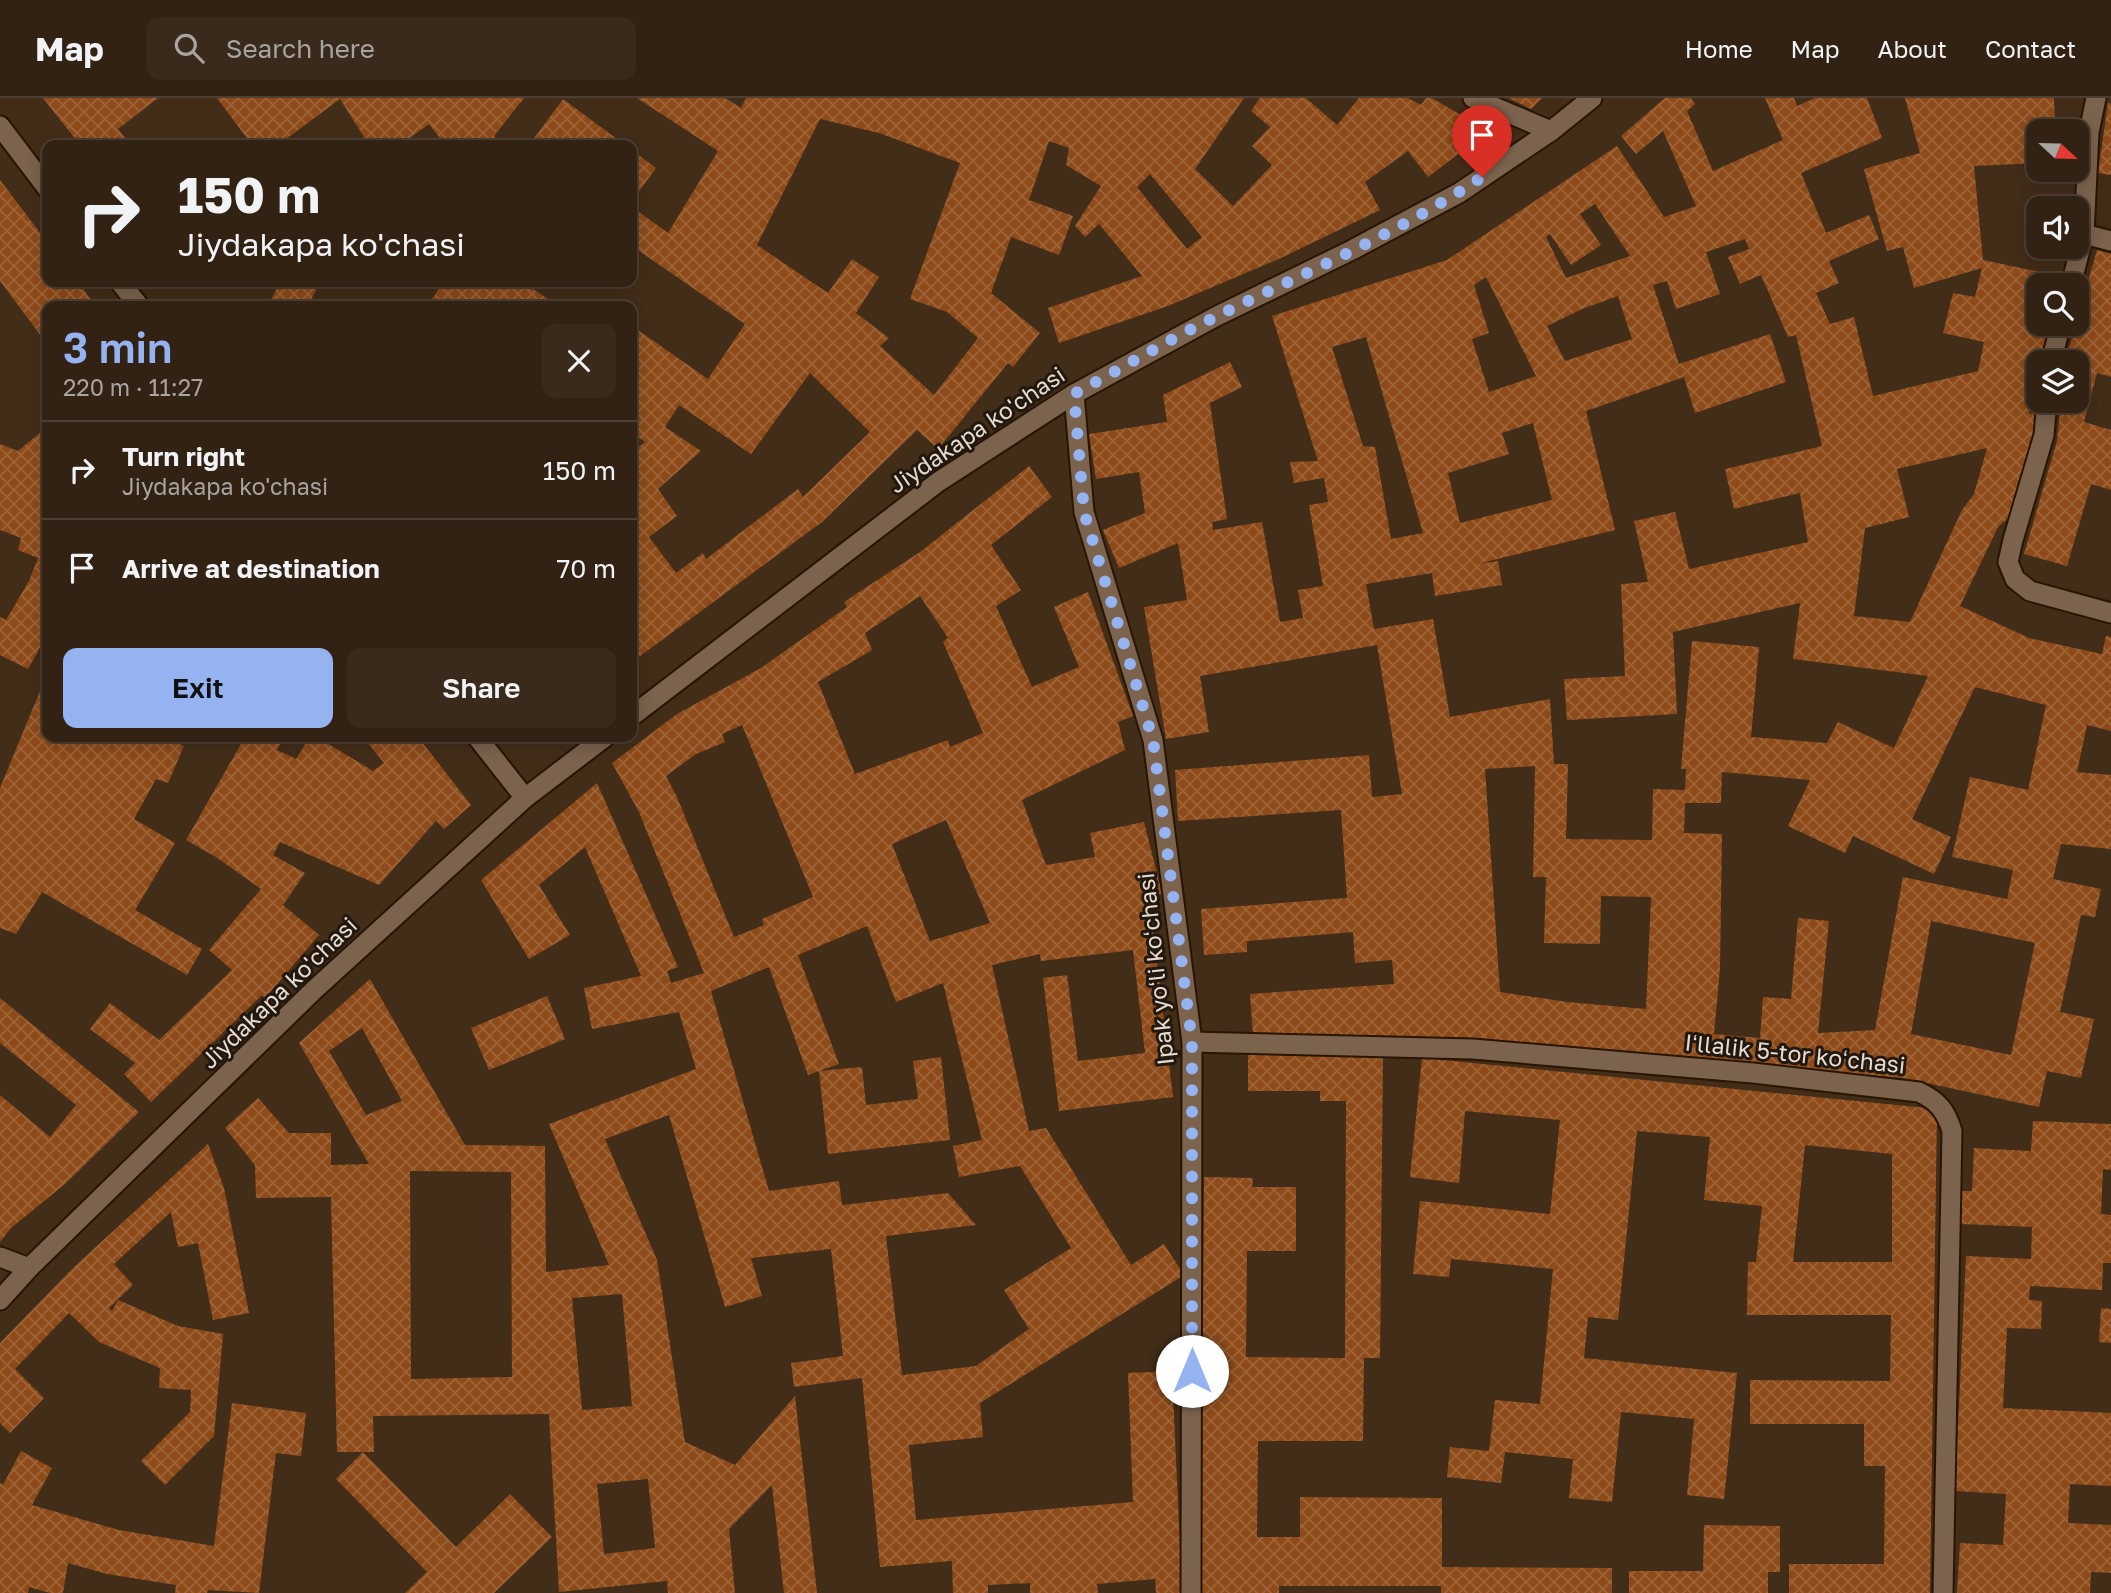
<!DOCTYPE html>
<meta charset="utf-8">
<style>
body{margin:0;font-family:"Golos Text",sans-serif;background:#3a2a1c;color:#f1f3f6;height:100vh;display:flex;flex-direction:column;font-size:26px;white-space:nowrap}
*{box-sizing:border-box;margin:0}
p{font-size:23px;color:#a8a4a0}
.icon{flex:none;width:38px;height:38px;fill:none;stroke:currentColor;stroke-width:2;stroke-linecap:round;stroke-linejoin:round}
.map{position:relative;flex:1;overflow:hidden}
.sheet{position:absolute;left:42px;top:203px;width:595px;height:441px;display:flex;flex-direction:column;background:#322213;border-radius:14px;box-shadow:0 4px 18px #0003,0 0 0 2px #4d3f33}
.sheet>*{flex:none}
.top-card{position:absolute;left:42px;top:42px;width:595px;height:147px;border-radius:14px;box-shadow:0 4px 18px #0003,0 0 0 2px #4d3f33;background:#322213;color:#f1f3f6;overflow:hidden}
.needle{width:46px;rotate:112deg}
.controls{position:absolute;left:2026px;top:21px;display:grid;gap:14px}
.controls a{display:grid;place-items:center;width:63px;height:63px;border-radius:14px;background:#322213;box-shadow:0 4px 18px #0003,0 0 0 2px #4d3f33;font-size:35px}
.pin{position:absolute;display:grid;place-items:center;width:60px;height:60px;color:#fff;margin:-72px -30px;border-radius:50% 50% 50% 0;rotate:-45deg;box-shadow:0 0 7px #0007}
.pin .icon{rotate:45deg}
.me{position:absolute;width:77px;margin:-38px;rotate:0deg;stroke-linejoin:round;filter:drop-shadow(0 0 5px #0008)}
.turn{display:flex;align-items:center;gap:24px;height:147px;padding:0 21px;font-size:32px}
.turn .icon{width:91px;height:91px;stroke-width:2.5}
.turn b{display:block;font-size:49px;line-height:60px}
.round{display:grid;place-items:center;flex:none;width:74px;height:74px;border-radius:14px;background:#3a2a1c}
.headline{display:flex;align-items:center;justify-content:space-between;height:119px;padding:0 21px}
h1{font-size:42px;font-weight:600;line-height:52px;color:#95b2f1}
.primary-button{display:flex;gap:14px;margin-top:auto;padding:14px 21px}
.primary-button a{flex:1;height:80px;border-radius:14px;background:#95b2f1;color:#111;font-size:28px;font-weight:600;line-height:80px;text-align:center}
.primary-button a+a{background:#3a2a1c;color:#f1f3f6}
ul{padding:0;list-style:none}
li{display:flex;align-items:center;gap:21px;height:98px;padding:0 21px;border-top:2px solid #4d3f33}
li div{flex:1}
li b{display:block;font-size:26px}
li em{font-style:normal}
header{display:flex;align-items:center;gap:42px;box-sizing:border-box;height:98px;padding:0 35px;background:#322213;border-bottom:2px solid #4d3f33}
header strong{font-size:33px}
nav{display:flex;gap:38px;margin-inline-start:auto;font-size:24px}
.search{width:490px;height:63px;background:#3a2a1c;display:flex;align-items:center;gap:18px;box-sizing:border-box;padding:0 24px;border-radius:14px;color:#a8a4a0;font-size:26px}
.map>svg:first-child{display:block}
.building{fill:url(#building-cross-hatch);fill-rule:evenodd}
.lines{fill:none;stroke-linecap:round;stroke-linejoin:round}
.minor-casing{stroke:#281502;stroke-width:23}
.tertiary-casing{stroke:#281502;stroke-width:23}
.minor{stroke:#7b634e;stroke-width:19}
.tertiary{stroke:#7b634e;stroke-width:19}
.route{stroke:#95b2f1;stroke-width:12;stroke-dasharray:0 21.6}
.labels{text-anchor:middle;stroke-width:6;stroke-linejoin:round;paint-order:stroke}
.street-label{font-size:23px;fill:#e8dace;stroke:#21180f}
</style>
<header>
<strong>Map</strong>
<div class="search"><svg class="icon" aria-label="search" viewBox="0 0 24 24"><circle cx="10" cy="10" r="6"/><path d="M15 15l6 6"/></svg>Search here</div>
<nav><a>Home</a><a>Map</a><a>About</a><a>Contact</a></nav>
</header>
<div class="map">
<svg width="2111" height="1495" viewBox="0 0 2111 1495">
<defs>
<pattern id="building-cross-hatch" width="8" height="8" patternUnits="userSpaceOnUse" patternTransform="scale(1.75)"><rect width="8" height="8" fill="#8e4a19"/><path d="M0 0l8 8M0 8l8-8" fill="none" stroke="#9e6439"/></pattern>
</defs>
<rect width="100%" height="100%" fill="#422d19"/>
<g class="building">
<path d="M 43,0 L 158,0 L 118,31 L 131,47 L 80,47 Z"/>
<path d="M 217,0 L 524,0 L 494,38 L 501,47 L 445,47 L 429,26 L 400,47 L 352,47 L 364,39 L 340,1 L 278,47 L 252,47 Z"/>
<path d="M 637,0 L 725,0 L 741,10 L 746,0 L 1244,0 L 1195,71 L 1233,108 L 1272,67 L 1252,48 L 1270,29 L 1251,13 L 1260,0 L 1306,0 L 1337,27 L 1359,0 L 1408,0 L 1421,7 L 1426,0 L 1432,0 L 1459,16 L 1479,40 L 1428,79 L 1408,53 L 1365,84 L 1380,112 L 1281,160 L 1168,208 L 1059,245 L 1048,210 L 1142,178 L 1099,126 L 1085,139 L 1075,128 L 1101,88 L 1066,67 L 1069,50 L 1049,43 L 1029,102 L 1073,118 L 1059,157 L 1011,139 L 991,195 L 1040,235 L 1013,269 L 1008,265 L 938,351 L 917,332 L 822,424 L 632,564 L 632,354 L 645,344 L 632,335 L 632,228 L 708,281 L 745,226 L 632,148 L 632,109 L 668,135 L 718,53 ZM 820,21 L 879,35 L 960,65 L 910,201 L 947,214 L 978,240 L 934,297 L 880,248 L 889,240 L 856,215 L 879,179 L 852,161 L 828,195 L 757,147 ZM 1150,76 L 1202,139 L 1187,151 L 1137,89 ZM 810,275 L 870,334 L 803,399 L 798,391 L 706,461 L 703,455 L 676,475 L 649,439 L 677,418 L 658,391 L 701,353 L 665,329 L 679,307 L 751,356 Z"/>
<path d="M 1509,0 L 1542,0 L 1531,11 Z"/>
<path d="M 1665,0 L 1691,0 L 1695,6 L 1687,13 L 1713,73 L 1783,42 L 1765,0 L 1794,0 L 1797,8 L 1815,0 L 1867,0 L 1882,40 L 1801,75 L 1826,135 L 1869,117 L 1879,141 L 1829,163 L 1839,185 L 1816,195 L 1830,226 L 1854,219 L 1873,298 L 1978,273 L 1984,244 L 1943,235 L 1953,195 L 1975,199 L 1982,170 L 1914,190 L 1903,149 L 1887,153 L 1864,71 L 1920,55 L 1905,0 L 2054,0 L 2055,33 L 2039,33 L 2039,65 L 1974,68 L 1983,162 L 2068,180 L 2066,187 L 2039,187 L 2039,226 L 2049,226 L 2029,316 L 2043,313 L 2022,408 L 1998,429 L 1960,508 L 2029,540 L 2102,556 L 2106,538 L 2111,539 L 2111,633 L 2087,627 L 2077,674 L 2111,677 L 2111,751 L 2061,746 L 2053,781 L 2101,791 L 2095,819 L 2081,817 L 2060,914 L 2094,921 L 2081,980 L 2047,973 L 2039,1009 L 1903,980 L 1445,940 L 1253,936 L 1250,896 L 1394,886 L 1392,862 L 1355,865 L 1353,834 L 1247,843 L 1247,854 L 1204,857 L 1201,811 L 1347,800 L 1341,712 L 1178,723 L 1175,672 L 1369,657 L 1372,699 L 1402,696 L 1377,547 L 1200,578 L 1209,634 L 1166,641 L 1144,509 L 1187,502 L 1178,445 L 1119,470 L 1103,432 L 1145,415 L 1139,374 L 1096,381 L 1089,336 L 1167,324 L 1163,297 L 1230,264 L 1242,289 L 1210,305 L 1227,421 L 1212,424 L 1213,432 L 1262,424 L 1280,524 L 1303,520 L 1298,492 L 1323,488 L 1309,407 L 1328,404 L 1324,380 L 1294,385 L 1290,364 L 1318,363 L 1272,218 L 1447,162 L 1617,48 L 1664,119 L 1696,108 L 1663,33 L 1636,56 L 1621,38 ZM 1595,106 L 1630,158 L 1566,180 L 1546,139 L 1550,136 L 1571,167 L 1601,147 L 1580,116 ZM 1745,141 L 1749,151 L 1728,159 L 1740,186 L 1761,177 L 1788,239 L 1796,237 L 1822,348 L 1725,371 L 1734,411 L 1800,395 L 1808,444 L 1689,471 L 1675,414 L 1634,423 L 1648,484 L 1621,486 L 1625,578 L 1564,581 L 1567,622 L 1677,616 L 1673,534 L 1800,505 L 1793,561 L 1928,578 L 1894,650 L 1838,624 L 1827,645 L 1751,639 L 1759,549 L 1692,543 L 1681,671 L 1686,671 L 1685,692 L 1653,691 L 1652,742 L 1566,741 L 1568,666 L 1554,666 L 1550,601 L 1450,619 L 1433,521 L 1374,531 L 1366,486 L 1432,475 L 1435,498 L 1502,487 L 1498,463 L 1477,466 L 1615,432 L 1586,313 L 1684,279 L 1695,315 L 1786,284 L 1770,236 L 1679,266 L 1653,187 L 1667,183 L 1676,211 L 1720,196 L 1706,154 ZM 1486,179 L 1536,278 L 1489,294 L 1472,241 L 1489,235 L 1474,187 ZM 1618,198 L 1632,241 L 1565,263 L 1547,228 L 1582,211 ZM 1366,239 L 1423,435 L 1391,441 L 1375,349 L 1363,348 L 1332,249 ZM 1533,325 L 1552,402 L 1460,425 L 1448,375 L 1509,356 L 1502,335 ZM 1987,350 L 1974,396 L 1962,412 L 1910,524 L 1854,518 L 1865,430 L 1909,419 L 1897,371 ZM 1975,589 L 2046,607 L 2028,692 L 1970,679 L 1952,759 L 2013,772 L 2007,801 L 1903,779 L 1875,932 L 1818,935 L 1829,823 L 1798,820 L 1791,901 L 1763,899 L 1760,940 L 1714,936 L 1720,871 L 1722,736 L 1684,735 L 1685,705 L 1721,705 L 1722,674 L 1810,682 L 1788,728 L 1845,755 L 1853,738 L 1934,776 L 1951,739 L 1912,721 ZM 1535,668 L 1533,779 L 1546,779 L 1544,845 L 1600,846 L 1601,798 L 1651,799 L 1646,911 L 1567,904 L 1500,894 L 1485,671 ZM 1931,823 L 2035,845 L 2011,957 L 1911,936 Z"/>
<path d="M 563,1 L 625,47 L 529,47 Z"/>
<path d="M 2108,5 L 2111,6 L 2111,77 L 2098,75 Z"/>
<path d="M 632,52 L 656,70 L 632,103 Z"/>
<path d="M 0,82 L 47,144 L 47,184 L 78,184 L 96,208 L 47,208 L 47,246 L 0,183 Z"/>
<path d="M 2097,152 L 2111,156 L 2111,279 L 2097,275 L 2084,324 L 2111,332 L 2111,392 L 2091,386 L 2067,468 L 2024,456 L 2057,343 L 2061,303 L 2077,303 L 2077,264 L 2065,264 Z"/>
<path d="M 280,184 L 320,184 L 308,208 L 268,208 Z"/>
<path d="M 444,184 L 523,184 L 558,208 L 427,208 Z"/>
<path d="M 47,329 L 47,537 L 28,571 L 0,557 L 0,519 L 6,522 L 29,483 L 38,460 L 18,452 L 21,440 L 0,432 L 0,346 L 18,353 Z"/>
<path d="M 1029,368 L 1052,399 L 991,447 L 1021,492 L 996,508 L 1032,589 L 1079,569 L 1054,509 L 1088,494 L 1133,618 L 1118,624 L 1125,652 L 1022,702 L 1046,767 L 1095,759 L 1090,735 L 1144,724 L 1162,796 L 1149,797 L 1173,999 L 1059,1013 L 1043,880 L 1067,877 L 1078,963 L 1145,955 L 1133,852 L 1041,863 L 1040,856 L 992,867 L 1029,1033 L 1046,1030 L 1131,1167 L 1164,1146 L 1184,1177 L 980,1305 L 983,1339 L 909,1347 L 916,1422 L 1133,1404 L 1128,1275 L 1172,1273 L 1182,1495 L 1156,1495 L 1155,1481 L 1097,1486 L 1098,1495 L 1030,1495 L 1030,1485 L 988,1487 L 988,1495 L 953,1495 L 952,1463 L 880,1469 L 862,1280 L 794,1289 L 791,1265 L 843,1258 L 831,1151 L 751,1160 L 762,1198 L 725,1209 L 669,1017 L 605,1041 L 657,1162 L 685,1344 L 735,1367 L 795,1298 L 817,1495 L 784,1495 L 772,1387 L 729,1431 L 735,1495 L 668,1495 L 667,1483 L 559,1494 L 549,1316 L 373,1318 L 374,1354 L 363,1354 L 456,1449 L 510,1396 L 552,1439 L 494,1495 L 405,1495 L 427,1474 L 336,1381 L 363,1354 L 337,1354 L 331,1099 L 256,1100 L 255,1067 L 225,1030 L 258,1000 L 289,1035 L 331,1035 L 331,1067 L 369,1066 L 299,945 L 370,881 L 465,1047 L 545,1048 L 546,1174 L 609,1167 L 549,1026 L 696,971 L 679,914 L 592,931 L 584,890 L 641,878 L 585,749 L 539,787 L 570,837 L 529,861 L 481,782 L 597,685 L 678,869 L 667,873 L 671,885 L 704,875 L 639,714 L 612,665 L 677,616 L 761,570 L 847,509 L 844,504 L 920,454 ZM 920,498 L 948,540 L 943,544 L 983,635 L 950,649 L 948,642 L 855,676 L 818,584 L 872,552 L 865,535 ZM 742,627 L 813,799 L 762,821 L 764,827 L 734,839 L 677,699 L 666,678 L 696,656 L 725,644 L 722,636 ZM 946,722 L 990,825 L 930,843 L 892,746 ZM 867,828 L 896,904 L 943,885 L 982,1042 L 953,1048 L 959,1079 L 1020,1068 L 1071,1150 L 1004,1192 L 1029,1231 L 976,1268 L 902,1277 L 886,1138 L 976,1127 L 948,1095 L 842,1107 L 839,1083 L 769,1093 L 711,893 L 769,869 L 808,977 L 819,973 L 828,1056 L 950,1042 L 941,959 L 913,963 L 918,1001 L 866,1007 L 862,969 L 819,973 L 839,966 L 798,857 ZM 362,930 L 402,1003 L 366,1017 L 329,953 ZM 410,1073 L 511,1074 L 512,1279 L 411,1281 ZM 622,1196 L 632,1308 L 582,1312 L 572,1200 ZM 648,1381 L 655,1450 L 604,1456 L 597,1386 Z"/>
<path d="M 47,576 L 47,639 L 162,639 L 184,648 L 168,685 L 156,681 L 134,721 L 175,745 L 135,812 L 202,851 L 187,877 L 42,794 L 16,836 L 0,830 L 0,690 Z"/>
<path d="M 245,639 L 284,639 L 277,652 L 296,661 L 310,639 L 317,639 L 373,673 L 384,665 L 363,639 L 418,639 L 471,707 L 444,731 L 436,723 L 379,787 L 280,744 L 273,757 L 305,775 L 283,807 L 319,837 L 265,900 L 262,897 L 151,1004 L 124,976 L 135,965 L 90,931 L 110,905 L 159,942 L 232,872 L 209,852 L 261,791 L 216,759 L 186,742 Z"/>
<path d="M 547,898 L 565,941 L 489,972 L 471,930 Z"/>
<path d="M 0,900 L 139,1014 L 65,1086 L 11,1130 L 0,1144 L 0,997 L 50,1039 L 76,1007 L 0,945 Z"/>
<path d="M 1248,954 L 1383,954 L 1380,1260 L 1364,1260 L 1363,1343 L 1258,1343 L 1257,1439 L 1300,1439 L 1300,1399 L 1442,1400 L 1442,1469 L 1612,1470 L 1612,1495 L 1441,1495 L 1441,1488 L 1279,1488 L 1279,1495 L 1201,1495 L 1204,1079 L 1253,1080 L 1252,1089 L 1296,1089 L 1296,1153 L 1247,1153 L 1246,1259 L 1345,1260 L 1346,1003 L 1320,1003 L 1320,993 L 1248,993 Z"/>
<path d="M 1422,960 L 1937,1011 L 1930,1495 L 1789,1495 L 1789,1466 L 1884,1466 L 1885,1368 L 1864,1368 L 1864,1326 L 1750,1326 L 1750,1282 L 1890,1283 L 1891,1217 L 1747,1217 L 1748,1164 L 1756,1164 L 1762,1108 L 1704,1102 L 1710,1039 L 1637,1033 L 1618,1222 L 1588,1219 L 1584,1260 L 1737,1275 L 1724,1401 L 1687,1397 L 1694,1321 L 1621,1314 L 1612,1404 L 1569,1400 L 1573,1361 L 1505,1354 L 1501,1385 L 1447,1379 L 1450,1349 L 1489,1353 L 1495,1302 L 1540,1306 L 1553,1171 L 1451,1161 L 1449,1179 L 1413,1176 L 1420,1103 L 1550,1116 L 1560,1022 L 1465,1013 L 1459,1085 L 1410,1079 ZM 1805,1047 L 1892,1056 L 1892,1164 L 1793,1164 Z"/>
<path d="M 2033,1023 L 2111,1026 L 2111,1072 L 2103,1071 L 2101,1116 L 2111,1117 L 2111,1165 L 2103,1165 L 2102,1192 L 2030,1188 L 2029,1202 L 2042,1203 L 2041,1231 L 2007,1230 L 2003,1310 L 2111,1315 L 2111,1388 L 2070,1386 L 2068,1425 L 2111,1427 L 2111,1475 L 2091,1474 L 2090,1495 L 1957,1495 L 1960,1445 L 2003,1447 L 2006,1396 L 1955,1393 L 1966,1158 L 2031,1161 L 2032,1129 L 1961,1126 L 1962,1093 L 1972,1093 L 1974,1050 L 2031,1053 Z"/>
<path d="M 208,1046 L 224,1090 L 249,1215 L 213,1222 L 198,1145 L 178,1149 L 171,1114 L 114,1166 L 133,1187 L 109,1210 L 112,1213 L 118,1202 L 178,1228 L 223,1236 L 214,1338 L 165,1387 L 141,1363 L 190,1314 L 191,1292 L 159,1290 L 160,1270 L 99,1244 L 69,1215 L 15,1271 L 44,1300 L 10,1335 L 0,1325 L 0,1245 L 73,1170 Z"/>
<path d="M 2101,1210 L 2111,1211 L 2111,1245 L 2099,1244 Z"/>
<path d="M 232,1305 L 306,1315 L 301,1358 L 276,1355 L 259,1495 L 208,1492 L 207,1495 L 175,1495 L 176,1487 L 107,1476 L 68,1465 L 63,1495 L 50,1495 L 29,1489 L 28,1495 L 0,1495 L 0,1385 L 3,1387 L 21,1353 L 52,1370 L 32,1407 L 119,1432 L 214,1448 Z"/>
<path d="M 1704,1427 L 1780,1428 L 1780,1474 L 1768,1474 L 1768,1495 L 1629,1495 L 1629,1473 L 1703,1473 Z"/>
</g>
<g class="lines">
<defs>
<g id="minor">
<path d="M 1473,0 L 1551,33"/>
<path d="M 0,28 L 47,90"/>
<path d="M 2084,136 L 2111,143"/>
<path d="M 120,184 L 139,208"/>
<path d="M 2071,187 L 2084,136 L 2089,34 L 2096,0"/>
<path d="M 2051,264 L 2061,226"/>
<path d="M 1074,296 L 1084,414 L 1153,642 L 1192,944 L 1191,1495"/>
<path d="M 2047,303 L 2044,337 L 2013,442 L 2008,464 L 2015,481 L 2030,493 L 2111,515"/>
<path d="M 477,639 L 525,700"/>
<path d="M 1192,944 L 1473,951 L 1753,975 L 1919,994 C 1938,1003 1946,1013 1952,1033 L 1943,1495"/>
<path d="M 0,1159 L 29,1170"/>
</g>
<g id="tertiary">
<path d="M 632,618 L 938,384 L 1074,296 L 1215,219 L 1352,152 L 1459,95 L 1551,33 L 1592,0"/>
<path d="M 0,1202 L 29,1170 L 314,892 L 525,700 L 605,639"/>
</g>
</defs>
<use href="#minor" class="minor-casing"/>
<use href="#tertiary" class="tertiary-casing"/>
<use href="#minor" class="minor"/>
<use href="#tertiary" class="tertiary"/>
</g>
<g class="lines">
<path class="route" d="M 1192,1273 L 1192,944 L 1153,642 L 1084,414 L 1074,296 C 1122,270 1170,241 1219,217 C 1307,174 1400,134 1482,79"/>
</g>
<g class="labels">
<g class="street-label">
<text transform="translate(977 332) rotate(-34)" y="8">Jiydakapa ko'chasi</text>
<text transform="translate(1156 871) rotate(-96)" y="8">Ipak yoʻli koʻchasi</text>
<text transform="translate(279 895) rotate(-44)" y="8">Jiydakapa ko'chasi</text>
<text transform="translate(1795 956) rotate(6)" y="8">Iʻllalik 5-tor koʻchasi</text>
</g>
</g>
</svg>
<div class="controls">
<a><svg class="needle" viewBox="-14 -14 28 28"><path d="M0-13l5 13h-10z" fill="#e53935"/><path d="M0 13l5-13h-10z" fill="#a8a4a0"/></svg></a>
<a><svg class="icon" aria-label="sound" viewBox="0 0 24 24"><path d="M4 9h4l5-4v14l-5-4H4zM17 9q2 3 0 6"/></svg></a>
<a><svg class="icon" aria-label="search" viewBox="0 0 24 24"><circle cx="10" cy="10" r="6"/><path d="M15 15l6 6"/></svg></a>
<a><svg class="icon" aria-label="layers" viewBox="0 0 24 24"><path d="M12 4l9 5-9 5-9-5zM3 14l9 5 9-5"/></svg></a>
</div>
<div class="pin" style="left:1482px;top:79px;background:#d93025"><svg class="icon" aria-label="arrive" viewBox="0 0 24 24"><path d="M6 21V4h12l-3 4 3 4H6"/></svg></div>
<svg class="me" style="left:1192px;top:1273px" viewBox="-20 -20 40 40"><circle r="19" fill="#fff"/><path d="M0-13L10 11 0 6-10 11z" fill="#95b2f1"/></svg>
<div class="top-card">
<div class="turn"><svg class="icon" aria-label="right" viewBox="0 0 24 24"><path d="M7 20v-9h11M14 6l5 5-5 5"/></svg><div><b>150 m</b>Jiydakapa ko'chasi</div></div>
</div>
<section class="sheet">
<div class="headline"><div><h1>3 min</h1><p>220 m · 11:27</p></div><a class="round"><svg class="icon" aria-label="close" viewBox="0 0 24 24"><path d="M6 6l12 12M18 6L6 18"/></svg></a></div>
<ul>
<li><svg class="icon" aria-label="right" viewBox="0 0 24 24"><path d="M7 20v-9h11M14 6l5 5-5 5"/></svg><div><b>Turn right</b><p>Jiydakapa ko'chasi</p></div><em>150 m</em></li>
<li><svg class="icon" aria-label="arrive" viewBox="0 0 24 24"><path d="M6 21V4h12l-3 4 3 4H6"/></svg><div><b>Arrive at destination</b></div><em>70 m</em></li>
</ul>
<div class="primary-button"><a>Exit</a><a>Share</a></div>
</section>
</div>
